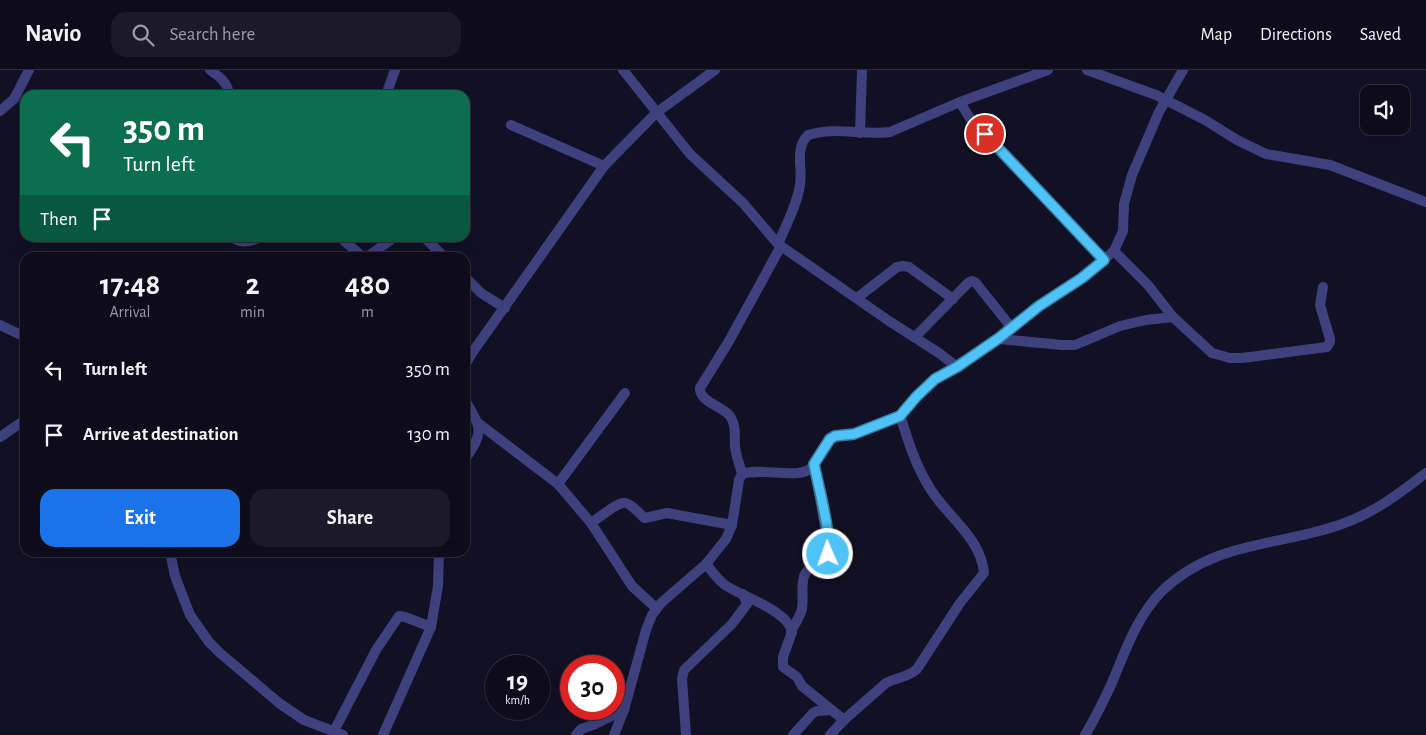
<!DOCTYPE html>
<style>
body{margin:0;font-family:"Alegreya Sans",sans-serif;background:#1c1a28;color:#f1f3f6;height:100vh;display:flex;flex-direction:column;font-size:19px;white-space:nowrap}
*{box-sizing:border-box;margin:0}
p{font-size:16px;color:#9b9ba3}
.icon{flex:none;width:28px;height:28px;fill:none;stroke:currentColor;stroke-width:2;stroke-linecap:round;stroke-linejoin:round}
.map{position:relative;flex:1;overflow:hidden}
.panel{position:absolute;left:20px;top:182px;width:450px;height:305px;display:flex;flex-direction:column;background:#0e0c1b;border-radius:15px;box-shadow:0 5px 20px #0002,0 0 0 1px #2e2c3a}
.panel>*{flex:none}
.top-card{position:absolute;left:20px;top:20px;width:450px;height:152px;border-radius:15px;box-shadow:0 5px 20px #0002,0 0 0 1px #2e2c3a;background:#0b6e4f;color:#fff;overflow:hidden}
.controls{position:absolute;left:1360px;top:15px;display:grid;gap:10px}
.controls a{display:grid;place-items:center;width:50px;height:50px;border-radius:10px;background:#0e0c1b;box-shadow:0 5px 20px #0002,0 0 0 1px #2e2c3a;font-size:25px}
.speed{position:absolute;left:485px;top:585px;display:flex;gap:10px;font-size:25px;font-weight:700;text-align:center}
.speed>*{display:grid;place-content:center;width:65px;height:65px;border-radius:50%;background:#0e0c1b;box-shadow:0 5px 20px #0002,0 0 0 1px #2e2c3a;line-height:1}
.speed small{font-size:12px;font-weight:400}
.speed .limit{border:8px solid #d22;background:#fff;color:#111}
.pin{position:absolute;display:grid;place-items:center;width:42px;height:42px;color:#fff;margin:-21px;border:2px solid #fff;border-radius:50%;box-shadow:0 1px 5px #0007}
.me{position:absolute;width:55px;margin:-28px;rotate:358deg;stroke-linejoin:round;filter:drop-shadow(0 0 4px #0008)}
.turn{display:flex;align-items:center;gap:18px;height:105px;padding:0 20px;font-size:22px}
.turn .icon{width:65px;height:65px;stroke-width:2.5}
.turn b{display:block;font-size:35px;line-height:42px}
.then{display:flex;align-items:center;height:48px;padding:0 20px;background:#0003;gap:10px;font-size:19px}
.eta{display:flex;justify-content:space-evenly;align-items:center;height:85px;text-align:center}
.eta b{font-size:30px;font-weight:600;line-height:35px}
.cta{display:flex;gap:10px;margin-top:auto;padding:10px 20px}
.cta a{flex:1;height:58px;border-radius:15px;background:#1a73e8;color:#fff;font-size:20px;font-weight:600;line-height:58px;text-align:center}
.cta a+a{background:#1c1a28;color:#f1f3f6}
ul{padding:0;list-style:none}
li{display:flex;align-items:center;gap:15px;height:65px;padding:0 20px}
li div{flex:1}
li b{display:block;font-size:19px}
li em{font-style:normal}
header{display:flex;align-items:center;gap:30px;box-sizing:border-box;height:70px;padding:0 25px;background:#0e0c1b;border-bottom:1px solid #2e2c3a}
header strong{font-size:24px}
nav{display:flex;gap:28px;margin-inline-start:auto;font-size:18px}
.search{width:350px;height:45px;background:#1c1a28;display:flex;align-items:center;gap:12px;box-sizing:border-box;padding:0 18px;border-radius:15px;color:#9b9ba3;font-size:19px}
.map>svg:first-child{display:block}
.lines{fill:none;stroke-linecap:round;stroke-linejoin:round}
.minor{stroke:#3f417f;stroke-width:10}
.route-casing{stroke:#337fa1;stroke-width:12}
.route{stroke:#4fc3f7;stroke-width:9}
</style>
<header>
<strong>Navio</strong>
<div class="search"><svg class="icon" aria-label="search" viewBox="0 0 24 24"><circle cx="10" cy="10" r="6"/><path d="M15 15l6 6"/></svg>Search here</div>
<nav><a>Map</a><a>Directions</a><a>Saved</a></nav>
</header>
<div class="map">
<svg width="1426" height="665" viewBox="0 0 1426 665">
<rect width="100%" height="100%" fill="#121024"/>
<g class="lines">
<g class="minor">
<path d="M 210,0 C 220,7 228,13 229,25"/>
<path d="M 623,0 L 690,84 L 743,133 L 778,174 L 889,251 L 939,283 L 957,297"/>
<path d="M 1087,0 L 1156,25 L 1205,50 L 1237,70 L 1266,84 L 1330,95 L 1426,132"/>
<path d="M 386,25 L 395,0"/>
<path d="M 960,32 L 969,47 L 985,64 L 1104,190"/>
<path d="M 0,41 L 14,29 L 29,0"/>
<path d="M 511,55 L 604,96"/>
<path d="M 860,63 L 862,0"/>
<path d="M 233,168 C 241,173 250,172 258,168"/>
<path d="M 341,168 L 364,188"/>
<path d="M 425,168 L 445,188"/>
<path d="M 778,174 C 786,155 797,135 800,115 C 803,98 794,79 808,65 C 835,56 863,66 890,62 L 960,32 L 1048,0"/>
<path d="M 1114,181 L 1148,215 L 1173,247 L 1212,283 L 1230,288 L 1242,288 L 1327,277 L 1330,272 L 1330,269 L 1320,235 L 1323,217"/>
<path d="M 366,188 L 393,168"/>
<path d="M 465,207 L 481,223 L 505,238"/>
<path d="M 857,228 L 897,197 L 903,196 L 909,197 L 953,229"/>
<path d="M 0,255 L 25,267"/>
<path d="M 915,267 L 968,213 L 972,211 L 976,213 L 1011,257"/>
<path d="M 999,269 L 1062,275 L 1075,275 L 1120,256 L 1146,250 L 1173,247"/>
<path d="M 465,296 L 472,283 L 604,96 L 656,43 L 715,0"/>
<path d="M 465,330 C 481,358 485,361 465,389"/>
<path d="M 478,353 L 558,414 L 591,453 L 632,516 L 656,538"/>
<path d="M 0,367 L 25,350"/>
<path d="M 742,404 C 740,395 736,386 735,377 C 734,367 737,356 730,346 C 723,336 699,332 700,318 L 729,271 L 781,176"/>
<path d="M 558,414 L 625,323"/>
<path d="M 591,453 C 598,449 618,431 626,433 C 633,435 639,444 645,448 L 667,443 L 732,455"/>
<path d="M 170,482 L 175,506 L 190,545 L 209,572 L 220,583 L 279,633 L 304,650 L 343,665"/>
<path d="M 706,494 C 712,501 718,510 725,515 C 742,527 788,540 792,562 L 783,587 L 783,597 L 797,607 L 802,616 L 844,650"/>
<path d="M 791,561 C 795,554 800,547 802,539 C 804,528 800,514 805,504 C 811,493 826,492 829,479 L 814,394"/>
<path d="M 334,661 L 376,580 L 399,546 L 405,547 L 431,557"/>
<path d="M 383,665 L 431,557 L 438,516 L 439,482"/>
<path d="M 576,665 L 581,659 L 593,655 L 624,640"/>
<path d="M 614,665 L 624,640 L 646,560 L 652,545 L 661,533 L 706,494 L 726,469 L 732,455 L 739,410 L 742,404 C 760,397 800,410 811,398 C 819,390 822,377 830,369 L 835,366 L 853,364 L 900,345 L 916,327 L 935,309 L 999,269 L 1039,236 L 1082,208 L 1114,181 L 1123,161 L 1124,134 L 1132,105 L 1159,42 L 1183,0"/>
<path d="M 686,665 L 682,609 L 684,600 L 732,554 L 747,534 L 743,524"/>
<path d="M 793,665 L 813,643 L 817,641 L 832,640"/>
<path d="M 830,665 L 844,650 L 886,613 C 896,607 908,608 917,599 L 960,533 L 984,503 C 981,468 948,447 931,420 C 916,397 908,371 900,345"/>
<path d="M 1085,665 C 1095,649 1103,632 1111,615 C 1125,582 1136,548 1161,522 C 1214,470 1278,477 1342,454 C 1374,443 1400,423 1426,403"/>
</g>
</g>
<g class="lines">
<defs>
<path id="route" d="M 828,484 C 832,466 818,415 814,394 L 830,369 L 835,366 L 854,364 L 900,346 L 916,327 L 935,309 L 957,297 L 999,268 L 1039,236 L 1082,208 L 1104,190 L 985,64"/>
</defs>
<use href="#route" class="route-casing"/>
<use href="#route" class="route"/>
</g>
</svg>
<div class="controls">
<a><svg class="icon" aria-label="sound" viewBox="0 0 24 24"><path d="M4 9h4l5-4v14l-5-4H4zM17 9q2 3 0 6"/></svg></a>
</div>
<div class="speed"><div>19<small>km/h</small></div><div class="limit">30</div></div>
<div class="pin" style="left:985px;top:64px;background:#d93025"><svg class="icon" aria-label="arrive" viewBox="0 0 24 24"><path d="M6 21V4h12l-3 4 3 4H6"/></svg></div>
<svg class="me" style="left:828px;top:484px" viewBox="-20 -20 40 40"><circle r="17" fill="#4fc3f7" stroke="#fff" stroke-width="3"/><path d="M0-11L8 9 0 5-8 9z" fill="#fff"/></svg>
<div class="top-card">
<div class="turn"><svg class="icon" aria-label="left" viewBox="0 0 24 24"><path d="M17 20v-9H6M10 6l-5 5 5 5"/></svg><div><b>350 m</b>Turn left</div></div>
<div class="then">Then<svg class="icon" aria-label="arrive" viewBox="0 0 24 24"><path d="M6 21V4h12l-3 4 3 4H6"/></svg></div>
</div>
<section class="panel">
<div class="eta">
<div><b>17:48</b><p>Arrival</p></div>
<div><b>2</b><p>min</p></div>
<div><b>480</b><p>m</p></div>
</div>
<ul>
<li><svg class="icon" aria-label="left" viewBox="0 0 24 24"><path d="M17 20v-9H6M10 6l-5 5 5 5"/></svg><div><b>Turn left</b></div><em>350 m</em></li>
<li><svg class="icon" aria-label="arrive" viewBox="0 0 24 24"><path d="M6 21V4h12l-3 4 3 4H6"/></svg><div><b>Arrive at destination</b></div><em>130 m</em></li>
</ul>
<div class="cta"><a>Exit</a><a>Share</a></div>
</section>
</div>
